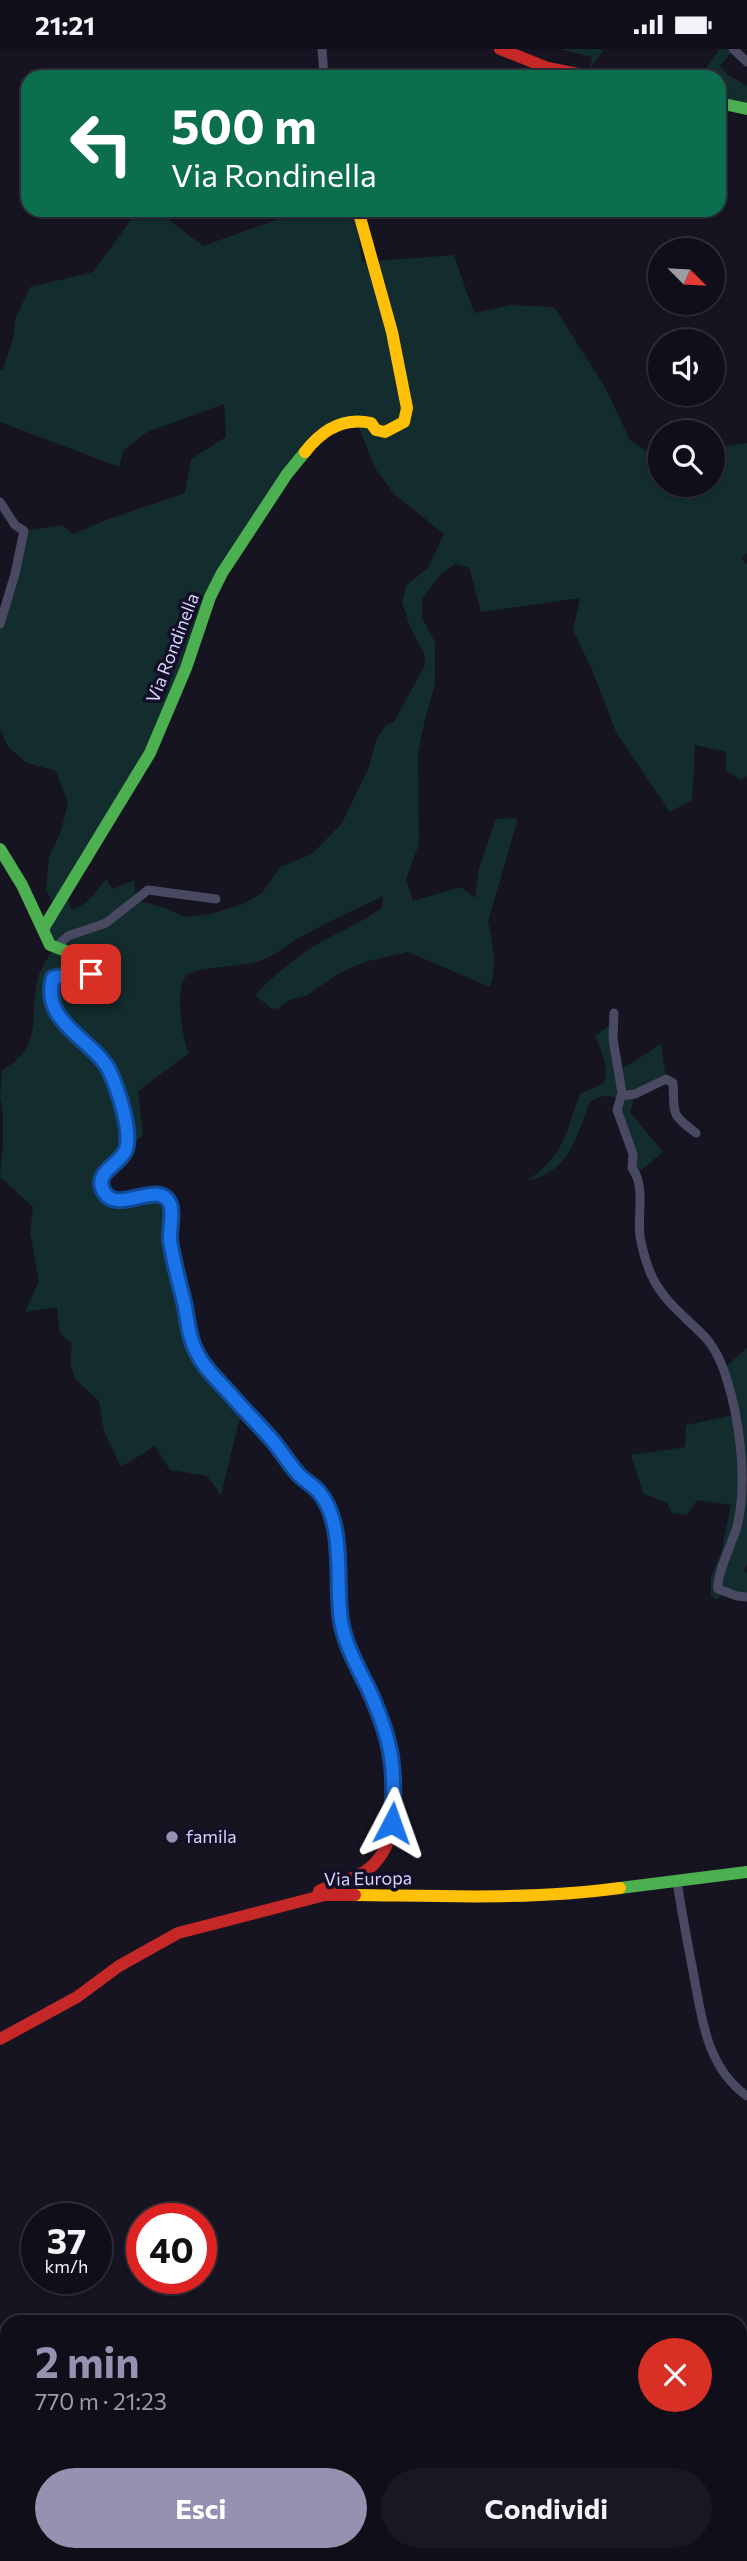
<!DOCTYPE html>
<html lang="it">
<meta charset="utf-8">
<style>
body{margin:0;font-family:Commissioner,sans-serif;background:#191822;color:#f1f3f6;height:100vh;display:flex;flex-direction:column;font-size:26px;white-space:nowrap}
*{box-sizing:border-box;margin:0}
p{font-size:23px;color:#9c9ca2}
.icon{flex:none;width:38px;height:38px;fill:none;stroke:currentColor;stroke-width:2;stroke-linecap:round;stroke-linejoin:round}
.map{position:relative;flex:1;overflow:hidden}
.drawer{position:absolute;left:0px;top:2266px;width:747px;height:247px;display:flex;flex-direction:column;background:#100f19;border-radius:21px 21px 0 0;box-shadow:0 2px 5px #0004,0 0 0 2px #302f38}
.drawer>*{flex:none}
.hud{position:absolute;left:21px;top:21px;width:705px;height:147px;border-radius:21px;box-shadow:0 2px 5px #0004,0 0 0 2px #302f38;background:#0b6e4f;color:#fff;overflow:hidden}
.needle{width:46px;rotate:114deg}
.controls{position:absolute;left:648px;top:189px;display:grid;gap:14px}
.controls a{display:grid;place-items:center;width:77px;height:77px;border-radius:50%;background:#100f19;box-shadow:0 2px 5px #0004,0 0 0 2px #302f38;font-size:35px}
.speed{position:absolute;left:21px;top:2154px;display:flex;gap:14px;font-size:35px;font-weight:700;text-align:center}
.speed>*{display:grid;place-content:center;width:91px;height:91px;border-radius:50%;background:#100f19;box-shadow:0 2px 5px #0004,0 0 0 2px #302f38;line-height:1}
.speed small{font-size:18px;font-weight:400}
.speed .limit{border:10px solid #d22;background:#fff;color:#111}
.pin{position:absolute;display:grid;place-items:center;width:60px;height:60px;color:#fff;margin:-30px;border-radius:14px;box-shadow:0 4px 10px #0006}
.me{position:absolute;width:77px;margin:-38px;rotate:4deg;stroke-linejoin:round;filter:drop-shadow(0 0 5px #0008)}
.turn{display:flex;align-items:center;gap:24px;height:147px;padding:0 35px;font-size:32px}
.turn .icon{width:91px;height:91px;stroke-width:2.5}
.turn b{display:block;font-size:49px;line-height:60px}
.round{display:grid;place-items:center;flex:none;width:74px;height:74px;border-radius:37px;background:#191822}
.summary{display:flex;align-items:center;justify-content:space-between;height:119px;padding:0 35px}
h1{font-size:42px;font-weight:700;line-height:52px;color:#9591b1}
.action{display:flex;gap:14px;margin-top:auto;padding:14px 35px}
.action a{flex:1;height:80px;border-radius:42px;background:#9591b1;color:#fff;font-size:28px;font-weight:700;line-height:80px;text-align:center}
.action a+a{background:#191822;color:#f1f3f6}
.status{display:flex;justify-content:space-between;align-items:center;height:49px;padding:0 35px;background:#100f19;direction:ltr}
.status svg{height:19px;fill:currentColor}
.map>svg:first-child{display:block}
.green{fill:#132c2d;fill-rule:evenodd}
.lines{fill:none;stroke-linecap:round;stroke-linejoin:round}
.street{stroke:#4a4962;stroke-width:9}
.fast{stroke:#4caf50;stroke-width:12}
.slow{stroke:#ffc107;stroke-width:12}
.jam{stroke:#c62828;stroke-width:12}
.route-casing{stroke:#114b97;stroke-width:18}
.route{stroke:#1a73e8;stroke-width:12}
.poi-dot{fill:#9591b1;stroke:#130f26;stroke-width:2.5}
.labels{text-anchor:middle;stroke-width:7;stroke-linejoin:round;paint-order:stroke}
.street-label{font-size:18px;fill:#d9d4ff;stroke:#130f26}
.poi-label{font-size:18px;fill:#d9d4ff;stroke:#130f26;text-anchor:start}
</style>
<div class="status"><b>21:21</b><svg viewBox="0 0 49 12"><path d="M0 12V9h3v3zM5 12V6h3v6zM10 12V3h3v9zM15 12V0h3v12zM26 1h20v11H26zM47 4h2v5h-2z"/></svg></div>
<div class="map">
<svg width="747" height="2512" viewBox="0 0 747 2512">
<rect width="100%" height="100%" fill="#161421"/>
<g class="green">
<path d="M 560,0 L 599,0 L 603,2 L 590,20 L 592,8 Z"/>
<path d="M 720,0 L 726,0 L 731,4 L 720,17 L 728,26 L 747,37 L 747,55 L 719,49 L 719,28 L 699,28 Z"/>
<path d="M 138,161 L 156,161 L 203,197 L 304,161 L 355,161 L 362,213 L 454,206 L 474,264 L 511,256 L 554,258 L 605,338 L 630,391 L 648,403 L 660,403 L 660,436 L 712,436 L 712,399 L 747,394 L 747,504 L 742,510 L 747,515 L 747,727 L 741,731 L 726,722 L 726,703 L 695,696 L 692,751 L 670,763 L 616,683 L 593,623 L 573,581 L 580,549 L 481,563 L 469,518 L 455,515 L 440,526 L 422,550 L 422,569 L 435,593 L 435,636 L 425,670 L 418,704 L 419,795 L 406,830 L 413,852 L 461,838 L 475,849 L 479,819 L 496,770 L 518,769 L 488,873 C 493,892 497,920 490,938 L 408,903 L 364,913 L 338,925 L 306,947 L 289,951 L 278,960 L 271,959 L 255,946 C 271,929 290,913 310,900 C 333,884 360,876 382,858 L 383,847 C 355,861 325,874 297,890 C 285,897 273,908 260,912 C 242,918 198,917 187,926 C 174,937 182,990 189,1004 L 138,1042 L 143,1087 L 127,1099 L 103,1125 L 105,1145 L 165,1148 L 190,1289 L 247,1364 L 239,1372 L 221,1446 L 207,1427 L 170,1421 L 155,1397 L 121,1418 L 104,1382 L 99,1352 L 76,1331 L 70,1315 L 72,1295 L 60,1284 L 57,1258 L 25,1263 L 39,1232 L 30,1183 L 33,1158 L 0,1128 L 3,1095 L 3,1064 L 0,1048 L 2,1021 C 44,998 29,967 38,928 C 41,919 49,908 54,899 L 43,880 L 55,859 L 46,840 L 49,808 L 61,782 L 68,754 L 56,722 L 27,714 L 8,698 L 0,680 L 0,575 L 24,482 L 62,476 L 73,485 L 106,471 L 185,444 L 191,410 L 226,388 L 224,355 L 147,383 L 123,402 L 119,418 L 0,373 L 0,321 L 3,321 L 14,286 L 15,271 L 30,238 L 93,223 ZM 356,371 L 375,419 L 394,445 L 444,485 L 428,519 L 407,536 L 402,553 L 410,578 L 424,604 L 425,616 L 394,673 L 386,676 L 376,691 L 369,718 L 342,774 L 312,805 L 280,818 L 262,844 L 243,855 L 210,865 L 184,868 L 166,859 L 136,851 L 134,831 L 113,840 L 106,830 C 96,843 88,855 72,861 L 65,843 L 150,704 L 222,524 L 324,383 Z"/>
<path d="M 614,973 L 620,1021 L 661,995 L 666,1030 L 635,1045 L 630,1063 L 663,1103 L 636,1125 L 619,1051 C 608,1045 601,1046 590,1053 C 575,1089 571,1122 527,1132 C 566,1104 564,1087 580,1045 L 604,1034 C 610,1020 601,1001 595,987 Z"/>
<path d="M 747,1299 L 747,1515 L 744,1522 L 747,1524 L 747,1548 L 726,1543 L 716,1551 L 711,1547 L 711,1527 L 721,1504 L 731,1456 L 697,1451 L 687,1466 L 672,1464 L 667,1454 L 644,1445 L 631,1406 L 685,1398 L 686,1376 L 735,1366 L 723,1320 Z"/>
</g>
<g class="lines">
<g class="street">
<path d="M 322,0 L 324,28"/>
<path d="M 733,0 L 747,13"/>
<path d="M 0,453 L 15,476 L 24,482 L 15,525 L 0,575"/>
<path d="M 55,899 L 68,887 L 106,874 L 148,841 L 216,850"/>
<path d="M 614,964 L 613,990 L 622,1044 L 617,1061 L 633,1105 L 632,1119 C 646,1137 637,1166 640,1187 C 642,1199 646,1213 650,1223 C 661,1250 682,1265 701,1284 C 714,1296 722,1314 727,1331 C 740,1372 747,1431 738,1474 C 734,1491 716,1525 718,1540 L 737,1547 L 747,1548"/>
<path d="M 621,1047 L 635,1045 L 666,1030 L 673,1034 C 675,1065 669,1064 696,1084"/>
<path d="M 677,1832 C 681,1859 686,1885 691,1912 C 701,1960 703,2016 747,2047"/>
<path d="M 0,2475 L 7,2479"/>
<path d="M 51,2506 L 60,2512"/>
</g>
<g class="fast">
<path d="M 719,54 L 747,60"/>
<path d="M 0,800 L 22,836 L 50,896 L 94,913 L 91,925 L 53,929 C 47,977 82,985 105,1019 C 119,1039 129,1073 126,1097"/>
<path d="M 43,880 L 150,704 L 186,619 L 210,548 L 222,524 L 287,425 L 305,403"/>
<path d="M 181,1239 L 190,1290 L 204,1316 L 273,1393 L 299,1426 L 320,1444 L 330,1464 L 337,1499 L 340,1552 L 345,1587 L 368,1641"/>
<path d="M 620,1839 L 747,1823"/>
</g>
<g class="slow">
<path d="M 305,403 C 322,381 343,368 371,374 L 376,381 L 385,383 L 404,373 L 407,359 L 392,283 L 358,161"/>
<path d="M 355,1846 C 443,1847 533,1851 620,1839"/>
</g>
<g class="jam">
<path d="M 500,0 L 548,19 L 592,28"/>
<path d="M 126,1097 C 121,1113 102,1119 101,1136 L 110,1149 L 119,1151 L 157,1146 L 165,1148 L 171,1159 L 170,1191 L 181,1239"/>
<path d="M 318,1847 L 319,1842 C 336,1833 359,1830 373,1816 C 403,1786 398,1724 386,1686 C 381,1671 374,1656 368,1641"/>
<path d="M 0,1990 L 77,1948 L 119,1917 L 178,1884 L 325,1846 L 355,1846"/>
</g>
</g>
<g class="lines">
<defs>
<path id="route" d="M 91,925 C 78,928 66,925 53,929 C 40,974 94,990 110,1023 C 118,1041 132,1082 126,1100 C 121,1116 92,1123 104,1143 C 118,1167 159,1129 170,1155 C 174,1165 169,1180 170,1191 C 173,1212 179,1233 184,1253 C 188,1271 188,1288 197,1304 C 205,1321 218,1331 230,1345 C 244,1361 259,1376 273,1392 C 282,1403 289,1415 299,1426 C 305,1432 313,1436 319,1443 C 346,1475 335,1534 341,1572 C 345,1596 358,1619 369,1641 C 392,1692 396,1718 392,1774"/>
</defs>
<use href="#route" class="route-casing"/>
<use href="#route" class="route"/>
</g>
<circle class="poi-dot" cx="172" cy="1788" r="7"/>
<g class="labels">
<g class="street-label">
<text transform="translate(173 599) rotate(-69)" y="6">Via Rondinella</text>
<text transform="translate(368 1830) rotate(-1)" y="6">Via Europa</text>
</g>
<g class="poi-label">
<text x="186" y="1794">famila</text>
</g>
</g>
</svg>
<div class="controls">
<a><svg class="needle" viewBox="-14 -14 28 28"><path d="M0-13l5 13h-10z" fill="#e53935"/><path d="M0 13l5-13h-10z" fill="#9c9ca2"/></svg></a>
<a><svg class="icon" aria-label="sound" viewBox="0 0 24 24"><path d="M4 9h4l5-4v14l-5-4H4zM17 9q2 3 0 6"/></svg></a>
<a><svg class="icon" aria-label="search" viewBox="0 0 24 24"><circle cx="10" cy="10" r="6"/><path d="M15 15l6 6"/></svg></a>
</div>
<div class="speed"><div>37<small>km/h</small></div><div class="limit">40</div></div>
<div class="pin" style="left:91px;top:925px;background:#d93025"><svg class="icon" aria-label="arrive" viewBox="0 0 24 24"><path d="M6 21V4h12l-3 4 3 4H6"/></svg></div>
<svg class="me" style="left:392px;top:1774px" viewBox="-20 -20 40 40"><path d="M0-17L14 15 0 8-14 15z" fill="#1a73e8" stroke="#fff" stroke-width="4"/></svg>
<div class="hud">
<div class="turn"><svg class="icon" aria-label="left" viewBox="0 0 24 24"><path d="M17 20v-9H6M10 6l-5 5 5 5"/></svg><div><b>500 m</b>Via Rondinella</div></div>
</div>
<section class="drawer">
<div class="summary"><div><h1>2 min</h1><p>770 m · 21:23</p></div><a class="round" style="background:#d93025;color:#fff"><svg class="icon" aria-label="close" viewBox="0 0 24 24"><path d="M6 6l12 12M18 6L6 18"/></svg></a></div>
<div class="action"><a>Esci</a><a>Condividi</a></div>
</section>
</div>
